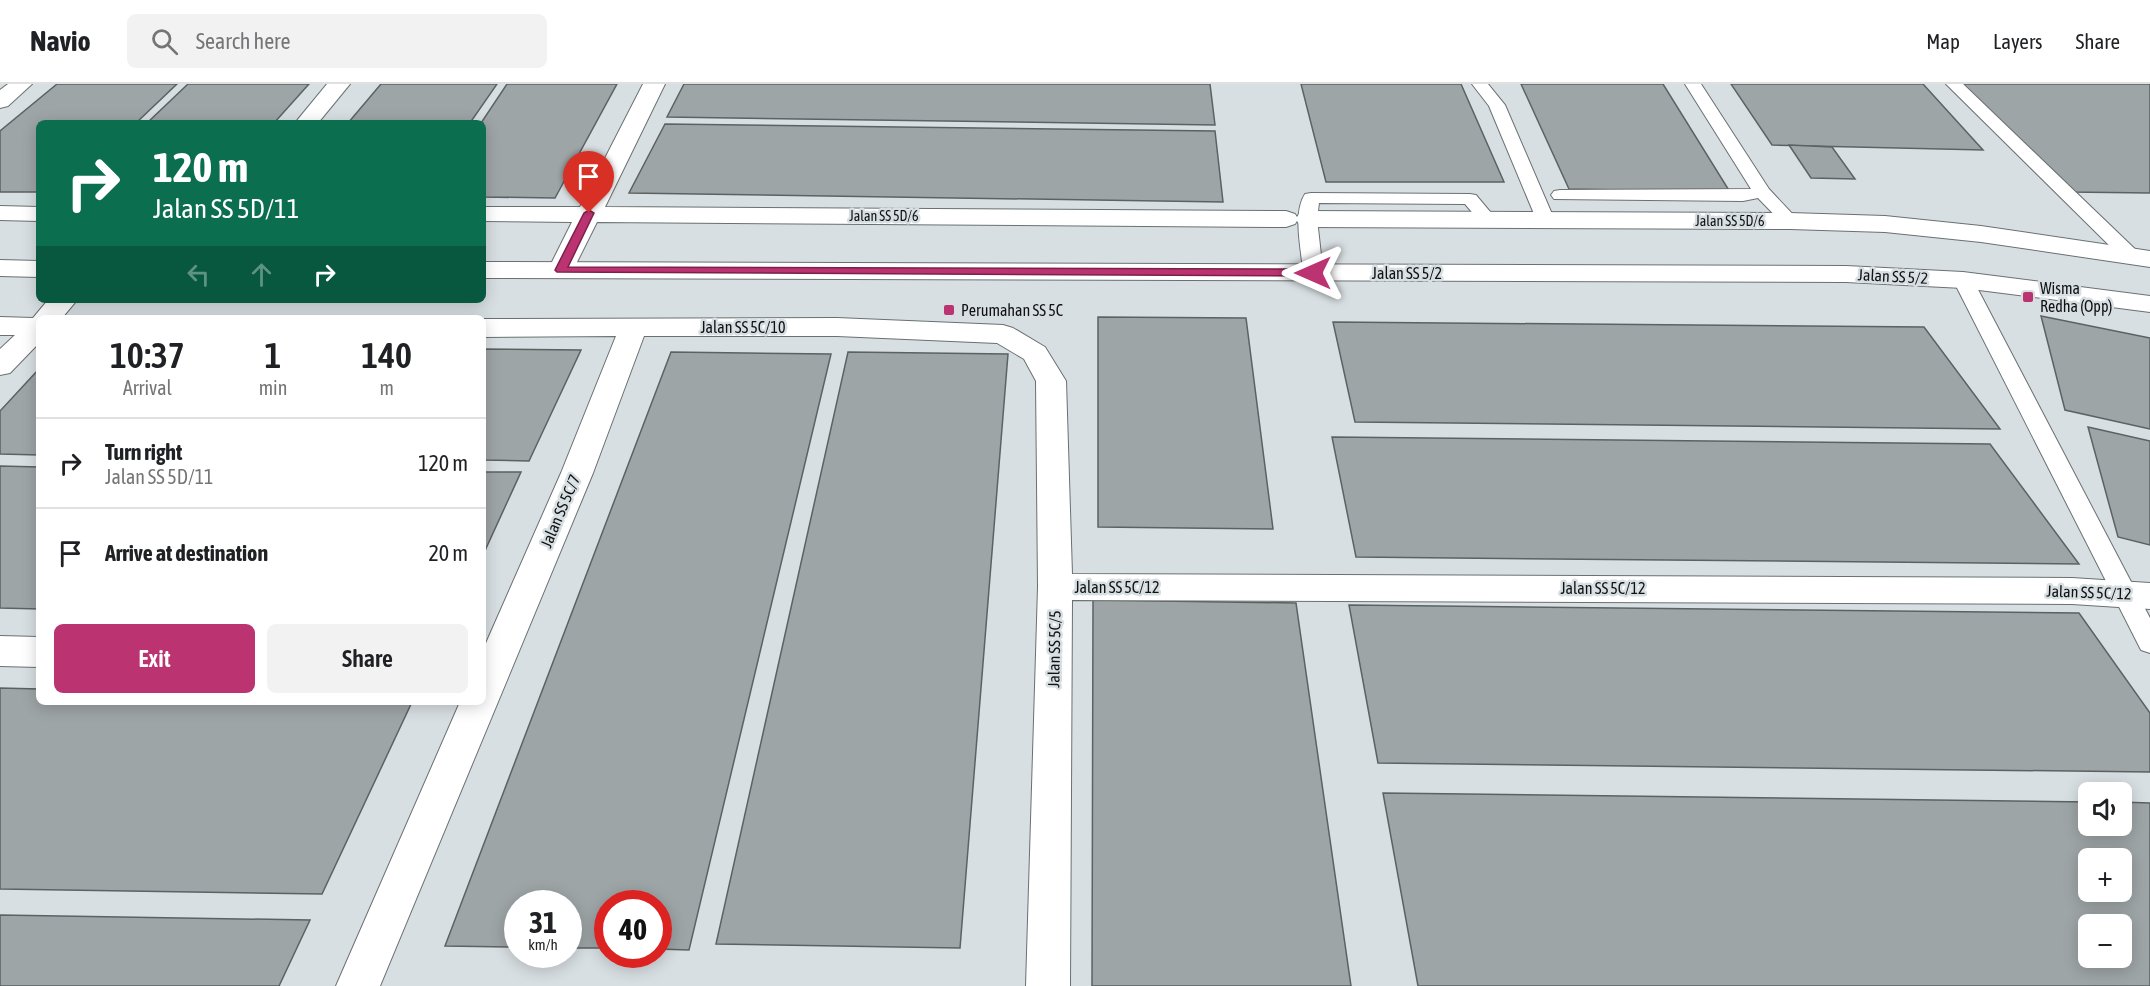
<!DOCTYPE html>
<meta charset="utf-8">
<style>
body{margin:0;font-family:"Asap Condensed",sans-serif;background:#f2f2f2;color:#202124;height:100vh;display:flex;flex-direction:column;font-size:22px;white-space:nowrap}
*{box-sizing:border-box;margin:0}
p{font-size:20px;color:#757577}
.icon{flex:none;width:33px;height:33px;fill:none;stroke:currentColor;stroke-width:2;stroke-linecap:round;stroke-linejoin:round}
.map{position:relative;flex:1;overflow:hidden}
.sheet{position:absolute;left:36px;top:231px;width:450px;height:390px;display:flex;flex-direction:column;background:#fff;border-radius:9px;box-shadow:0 3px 15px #0003}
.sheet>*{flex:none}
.hud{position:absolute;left:36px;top:36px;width:450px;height:183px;border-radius:9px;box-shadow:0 3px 15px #0003;background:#0b6e4f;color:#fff;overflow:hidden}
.tools{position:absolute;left:2078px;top:698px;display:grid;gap:12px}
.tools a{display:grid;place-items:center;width:54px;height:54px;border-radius:9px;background:#fff;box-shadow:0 3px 15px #0003;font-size:30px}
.speed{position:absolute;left:504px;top:806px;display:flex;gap:12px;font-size:30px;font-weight:700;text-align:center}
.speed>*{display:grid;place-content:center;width:78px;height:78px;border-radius:50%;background:#fff;box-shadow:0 3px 15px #0003;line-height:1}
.speed small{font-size:15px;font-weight:400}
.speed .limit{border:9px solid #d22;background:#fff;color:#111}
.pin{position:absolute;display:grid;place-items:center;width:51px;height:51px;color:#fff;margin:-62px -26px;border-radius:50% 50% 50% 0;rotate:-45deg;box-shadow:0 0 6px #0007}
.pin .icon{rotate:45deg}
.me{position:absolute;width:66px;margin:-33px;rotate:270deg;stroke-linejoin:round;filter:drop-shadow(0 0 4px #0008)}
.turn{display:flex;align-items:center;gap:21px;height:126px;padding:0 18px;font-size:27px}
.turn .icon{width:78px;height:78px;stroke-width:2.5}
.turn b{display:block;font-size:42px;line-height:51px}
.lanes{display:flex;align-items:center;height:57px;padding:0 18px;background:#0003;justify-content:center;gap:30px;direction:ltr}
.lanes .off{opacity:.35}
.eta{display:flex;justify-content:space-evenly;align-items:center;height:102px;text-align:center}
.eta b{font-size:36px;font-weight:600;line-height:42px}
.primary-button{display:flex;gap:12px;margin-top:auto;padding:12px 18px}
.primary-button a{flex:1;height:69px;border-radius:9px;background:#bb3371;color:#fff;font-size:24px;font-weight:600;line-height:69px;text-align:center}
.primary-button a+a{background:#f2f2f2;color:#202124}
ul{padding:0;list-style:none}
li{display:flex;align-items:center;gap:18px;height:90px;padding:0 18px;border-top:2px solid #e0e0e0}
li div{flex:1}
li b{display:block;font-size:22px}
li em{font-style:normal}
header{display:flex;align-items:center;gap:36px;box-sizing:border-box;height:84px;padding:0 30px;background:#fff;border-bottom:2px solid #e0e0e0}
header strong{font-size:28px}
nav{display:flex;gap:33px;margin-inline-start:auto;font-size:21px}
.search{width:420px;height:54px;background:#f2f2f2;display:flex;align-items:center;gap:15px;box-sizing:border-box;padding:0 21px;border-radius:9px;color:#757577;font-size:22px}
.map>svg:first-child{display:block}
.building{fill:#9ea5a7;stroke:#5c6264;stroke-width:1.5;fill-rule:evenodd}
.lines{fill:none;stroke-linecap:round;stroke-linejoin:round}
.service-casing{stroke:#6a7072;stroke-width:2}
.minor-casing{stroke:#6a7072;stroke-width:2}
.tertiary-casing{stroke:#6a7072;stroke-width:2}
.service{fill:#fff;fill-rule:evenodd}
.minor{fill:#fff;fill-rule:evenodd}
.tertiary{fill:#fff;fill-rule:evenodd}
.route{fill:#bb3371;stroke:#7a2149;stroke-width:1.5}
.poi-dot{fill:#bb3371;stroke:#d8dfe2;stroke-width:2}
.labels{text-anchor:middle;stroke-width:5;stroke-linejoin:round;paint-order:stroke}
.far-street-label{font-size:14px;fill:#0f1112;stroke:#d8dfe2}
.street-label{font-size:16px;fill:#0f1112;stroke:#d8dfe2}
.poi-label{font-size:16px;fill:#0f1112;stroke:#d8dfe2;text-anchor:start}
</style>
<header>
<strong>Navio</strong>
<div class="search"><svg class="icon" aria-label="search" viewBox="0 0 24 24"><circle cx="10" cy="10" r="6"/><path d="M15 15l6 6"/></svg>Search here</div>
<nav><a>Map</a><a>Layers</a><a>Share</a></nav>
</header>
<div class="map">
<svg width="2150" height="902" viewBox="0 0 2150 902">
<rect width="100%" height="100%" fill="#d8dfe2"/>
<g class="building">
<path d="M 57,0 L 177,0 L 136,39 L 39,39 L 39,108 L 0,108 L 0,47 Z"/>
<path d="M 188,0 L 309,0 L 274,39 L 147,39 Z"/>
<path d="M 381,0 L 497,0 L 470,39 L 348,39 Z"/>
<path d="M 507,0 L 617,0 L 555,114 L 483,113 L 483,39 L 481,39 Z"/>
<path d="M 684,0 L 1210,0 L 1215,41 L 667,33 Z"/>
<path d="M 1301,0 L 1461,0 L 1504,98 L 1326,98 Z"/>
<path d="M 1521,0 L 1663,0 L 1730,108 L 1569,105 Z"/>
<path d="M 1731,0 L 1923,0 L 1983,66 L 1772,61 Z"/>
<path d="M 1962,0 L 2150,0 L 2150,109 L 2069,108 Z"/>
<path d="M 665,40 L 1215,47 L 1223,118 L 629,109 Z"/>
<path d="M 1789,61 L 1832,63 L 1855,95 L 1811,94 Z"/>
<path d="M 2041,232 L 2150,254 L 2150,345 L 2065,326 Z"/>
<path d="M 1098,233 L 1246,234 L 1273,445 L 1098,443 Z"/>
<path d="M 1333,238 L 1924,243 L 2000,345 L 1355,338 Z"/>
<path d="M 483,265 L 581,266 L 529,377 L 483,376 Z"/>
<path d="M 671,268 L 831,270 L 689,866 L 658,865 L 658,819 L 608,819 L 608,864 L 568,864 L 568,819 L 518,819 L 518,863 L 445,862 Z"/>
<path d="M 848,268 L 1008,270 L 960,864 L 716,860 Z"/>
<path d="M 39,285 L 39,371 L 0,370 L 0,327 Z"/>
<path d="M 2088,343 L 2150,357 L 2150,461 L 2118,453 Z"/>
<path d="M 1332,353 L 1990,360 L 2079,480 L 1356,473 Z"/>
<path d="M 0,382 L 39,383 L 39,525 L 0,524 Z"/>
<path d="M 483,388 L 521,388 L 483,471 Z"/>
<path d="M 1093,516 L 1296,519 L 1351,902 L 1092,902 Z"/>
<path d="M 1349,521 L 2079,529 L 2150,629 L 2150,688 L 1378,679 Z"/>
<path d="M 0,604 L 39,605 L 39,618 L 412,618 L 322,810 L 0,805 Z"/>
<path d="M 1383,709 L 2088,718 L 2088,741 L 2121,741 L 2121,718 L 2150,719 L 2150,902 L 1418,902 ZM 2088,774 L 2121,774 L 2121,807 L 2088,807 ZM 2088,840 L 2121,840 L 2121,873 L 2088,873 Z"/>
<path d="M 0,831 L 310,836 L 279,902 L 0,902 Z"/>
</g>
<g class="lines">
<defs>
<g id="service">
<path d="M 1472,0 L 1488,0 L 1505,21 L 1555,137 L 1552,141 L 1540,141 L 1537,137 L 1489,22 Z"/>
<path d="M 1685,0 L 1701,0 L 1769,105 L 1799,137 L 1796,141 L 1784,141 L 1758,114 L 1743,117 L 1554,115 L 1551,111 L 1554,107 L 1560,106 L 1751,105 Z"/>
<path d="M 1946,0 L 1963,0 L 2137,167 L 2139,171 L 2137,175 L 2123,175 Z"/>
<path d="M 1311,109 L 1470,110 L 1476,111 L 1497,136 L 1494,140 L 1482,140 L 1465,120 L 1319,119 L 1317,135 L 1323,189 L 1320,193 L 1306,193 L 1303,189 C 1302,167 1292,130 1305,110 Z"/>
<path d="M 1963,190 L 1970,192 L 1973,196 L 2150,534 L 2150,569 L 2141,566 L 1953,196 L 1956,192 Z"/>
</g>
<g id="minor">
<path d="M 8,0 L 32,0 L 8,22 L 0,24 L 0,6 Z"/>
<path d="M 327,0 L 350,0 L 318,39 L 295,39 Z"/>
<path d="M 643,0 L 665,0 L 605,123 L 1286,127 L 1295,130 L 1297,133 L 1299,130 L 1308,127 L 1790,129 L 1885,132 L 1981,142 L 2150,167 L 2150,183 L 1981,158 L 1885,148 L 1790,145 L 1308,143 L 1299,140 L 1297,137 L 1295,140 L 1286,143 L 597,138 L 570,192 L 561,194 L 552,192 L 548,186 L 572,138 L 483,137 L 483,123 L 580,123 Z"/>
<path d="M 0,122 L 39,123 L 39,137 L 0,136 Z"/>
<path d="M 48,216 L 77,216 L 62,234 L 39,234 L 39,259 L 10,289 L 0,291 L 0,265 L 15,251 L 0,251 L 0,233 L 33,234 Z"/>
<path d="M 837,234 L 1003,241 L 1013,244 L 1045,263 L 1066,297 L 1072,490 L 2072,494 L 2150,499 L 2150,525 L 2072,520 L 1072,516 L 1070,902 L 1026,902 L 1038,503 L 1036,297 L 1024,275 L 997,259 L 837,252 L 644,252 L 593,389 L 380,902 L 336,902 L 460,618 L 483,618 L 483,566 L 561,389 L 616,252 L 483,253 L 483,235 Z"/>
<path d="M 0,552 L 39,553 L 39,583 L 0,582 Z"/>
</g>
<g id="tertiary">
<path d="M 0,176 L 39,177 L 39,193 L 0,192 Z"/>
<path d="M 483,178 L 1846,182 L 1963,188 L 2150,212 L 2150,228 L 1963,204 L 1846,198 L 483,194 Z"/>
</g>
</defs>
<use href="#service" class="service-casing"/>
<use href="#minor" class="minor-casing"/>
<use href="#tertiary" class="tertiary-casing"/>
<use href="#service" class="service"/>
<use href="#minor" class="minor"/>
<use href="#tertiary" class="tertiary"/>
</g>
<path class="route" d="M 589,126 L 594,129 L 568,183 L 1313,185 L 1319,189 L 1313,192 L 557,188 L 555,186 L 584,129 Z"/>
<g class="poi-dot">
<rect x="2022" y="207" width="12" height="12" rx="3"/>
<rect x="943" y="220" width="12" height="12" rx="3"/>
</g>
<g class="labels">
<g class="far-street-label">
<text x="884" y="137">Jalan SS 5D/6</text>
<text x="1730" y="142">Jalan SS 5D/6</text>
</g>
<g class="street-label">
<text x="1407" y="195">Jalan SS 5/2</text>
<text transform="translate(1893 192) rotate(3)" y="6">Jalan SS 5/2</text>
<text x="743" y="249">Jalan SS 5C/10</text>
<text transform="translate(560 427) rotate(-67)" y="6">Jalan SS 5C/7</text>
<text x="1117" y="509">Jalan SS 5C/12</text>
<text x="1603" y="510">Jalan SS 5C/12</text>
<text transform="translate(2089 508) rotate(2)" y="6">Jalan SS 5C/12</text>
<text transform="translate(1054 565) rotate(-89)" y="6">Jalan SS 5C/5</text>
</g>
<g class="poi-label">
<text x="2040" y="210">Wisma<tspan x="2040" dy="18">Redha (Opp)</tspan></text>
<text x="961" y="232">Perumahan SS 5C</text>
</g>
</g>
</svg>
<div class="tools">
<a><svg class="icon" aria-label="sound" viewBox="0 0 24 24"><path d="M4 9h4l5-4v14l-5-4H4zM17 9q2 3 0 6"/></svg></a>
<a>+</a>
<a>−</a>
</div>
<div class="speed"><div>31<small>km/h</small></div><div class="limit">40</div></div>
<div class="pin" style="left:589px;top:129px;background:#d93025"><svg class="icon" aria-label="arrive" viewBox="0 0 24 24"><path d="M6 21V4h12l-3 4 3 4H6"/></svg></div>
<svg class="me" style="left:1313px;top:189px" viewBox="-20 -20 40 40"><path d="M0-17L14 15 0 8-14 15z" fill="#bb3371" stroke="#fff" stroke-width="4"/></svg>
<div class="hud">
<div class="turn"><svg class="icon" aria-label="right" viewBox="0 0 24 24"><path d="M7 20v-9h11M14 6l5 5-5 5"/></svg><div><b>120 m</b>Jalan SS 5D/11</div></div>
<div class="lanes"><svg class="icon off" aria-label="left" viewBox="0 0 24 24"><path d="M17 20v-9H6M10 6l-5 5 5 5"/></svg><svg class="icon off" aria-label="ahead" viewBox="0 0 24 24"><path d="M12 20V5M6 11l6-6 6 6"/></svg><svg class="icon" aria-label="right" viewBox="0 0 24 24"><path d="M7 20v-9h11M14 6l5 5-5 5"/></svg></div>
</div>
<section class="sheet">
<div class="eta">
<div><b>10:37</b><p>Arrival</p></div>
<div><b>1</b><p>min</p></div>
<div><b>140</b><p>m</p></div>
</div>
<ul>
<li><svg class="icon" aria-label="right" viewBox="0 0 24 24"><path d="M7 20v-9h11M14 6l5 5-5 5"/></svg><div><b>Turn right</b><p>Jalan SS 5D/11</p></div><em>120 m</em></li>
<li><svg class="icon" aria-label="arrive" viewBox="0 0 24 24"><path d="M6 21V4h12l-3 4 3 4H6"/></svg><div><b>Arrive at destination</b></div><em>20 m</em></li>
</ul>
<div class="primary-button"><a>Exit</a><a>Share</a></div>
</section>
</div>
